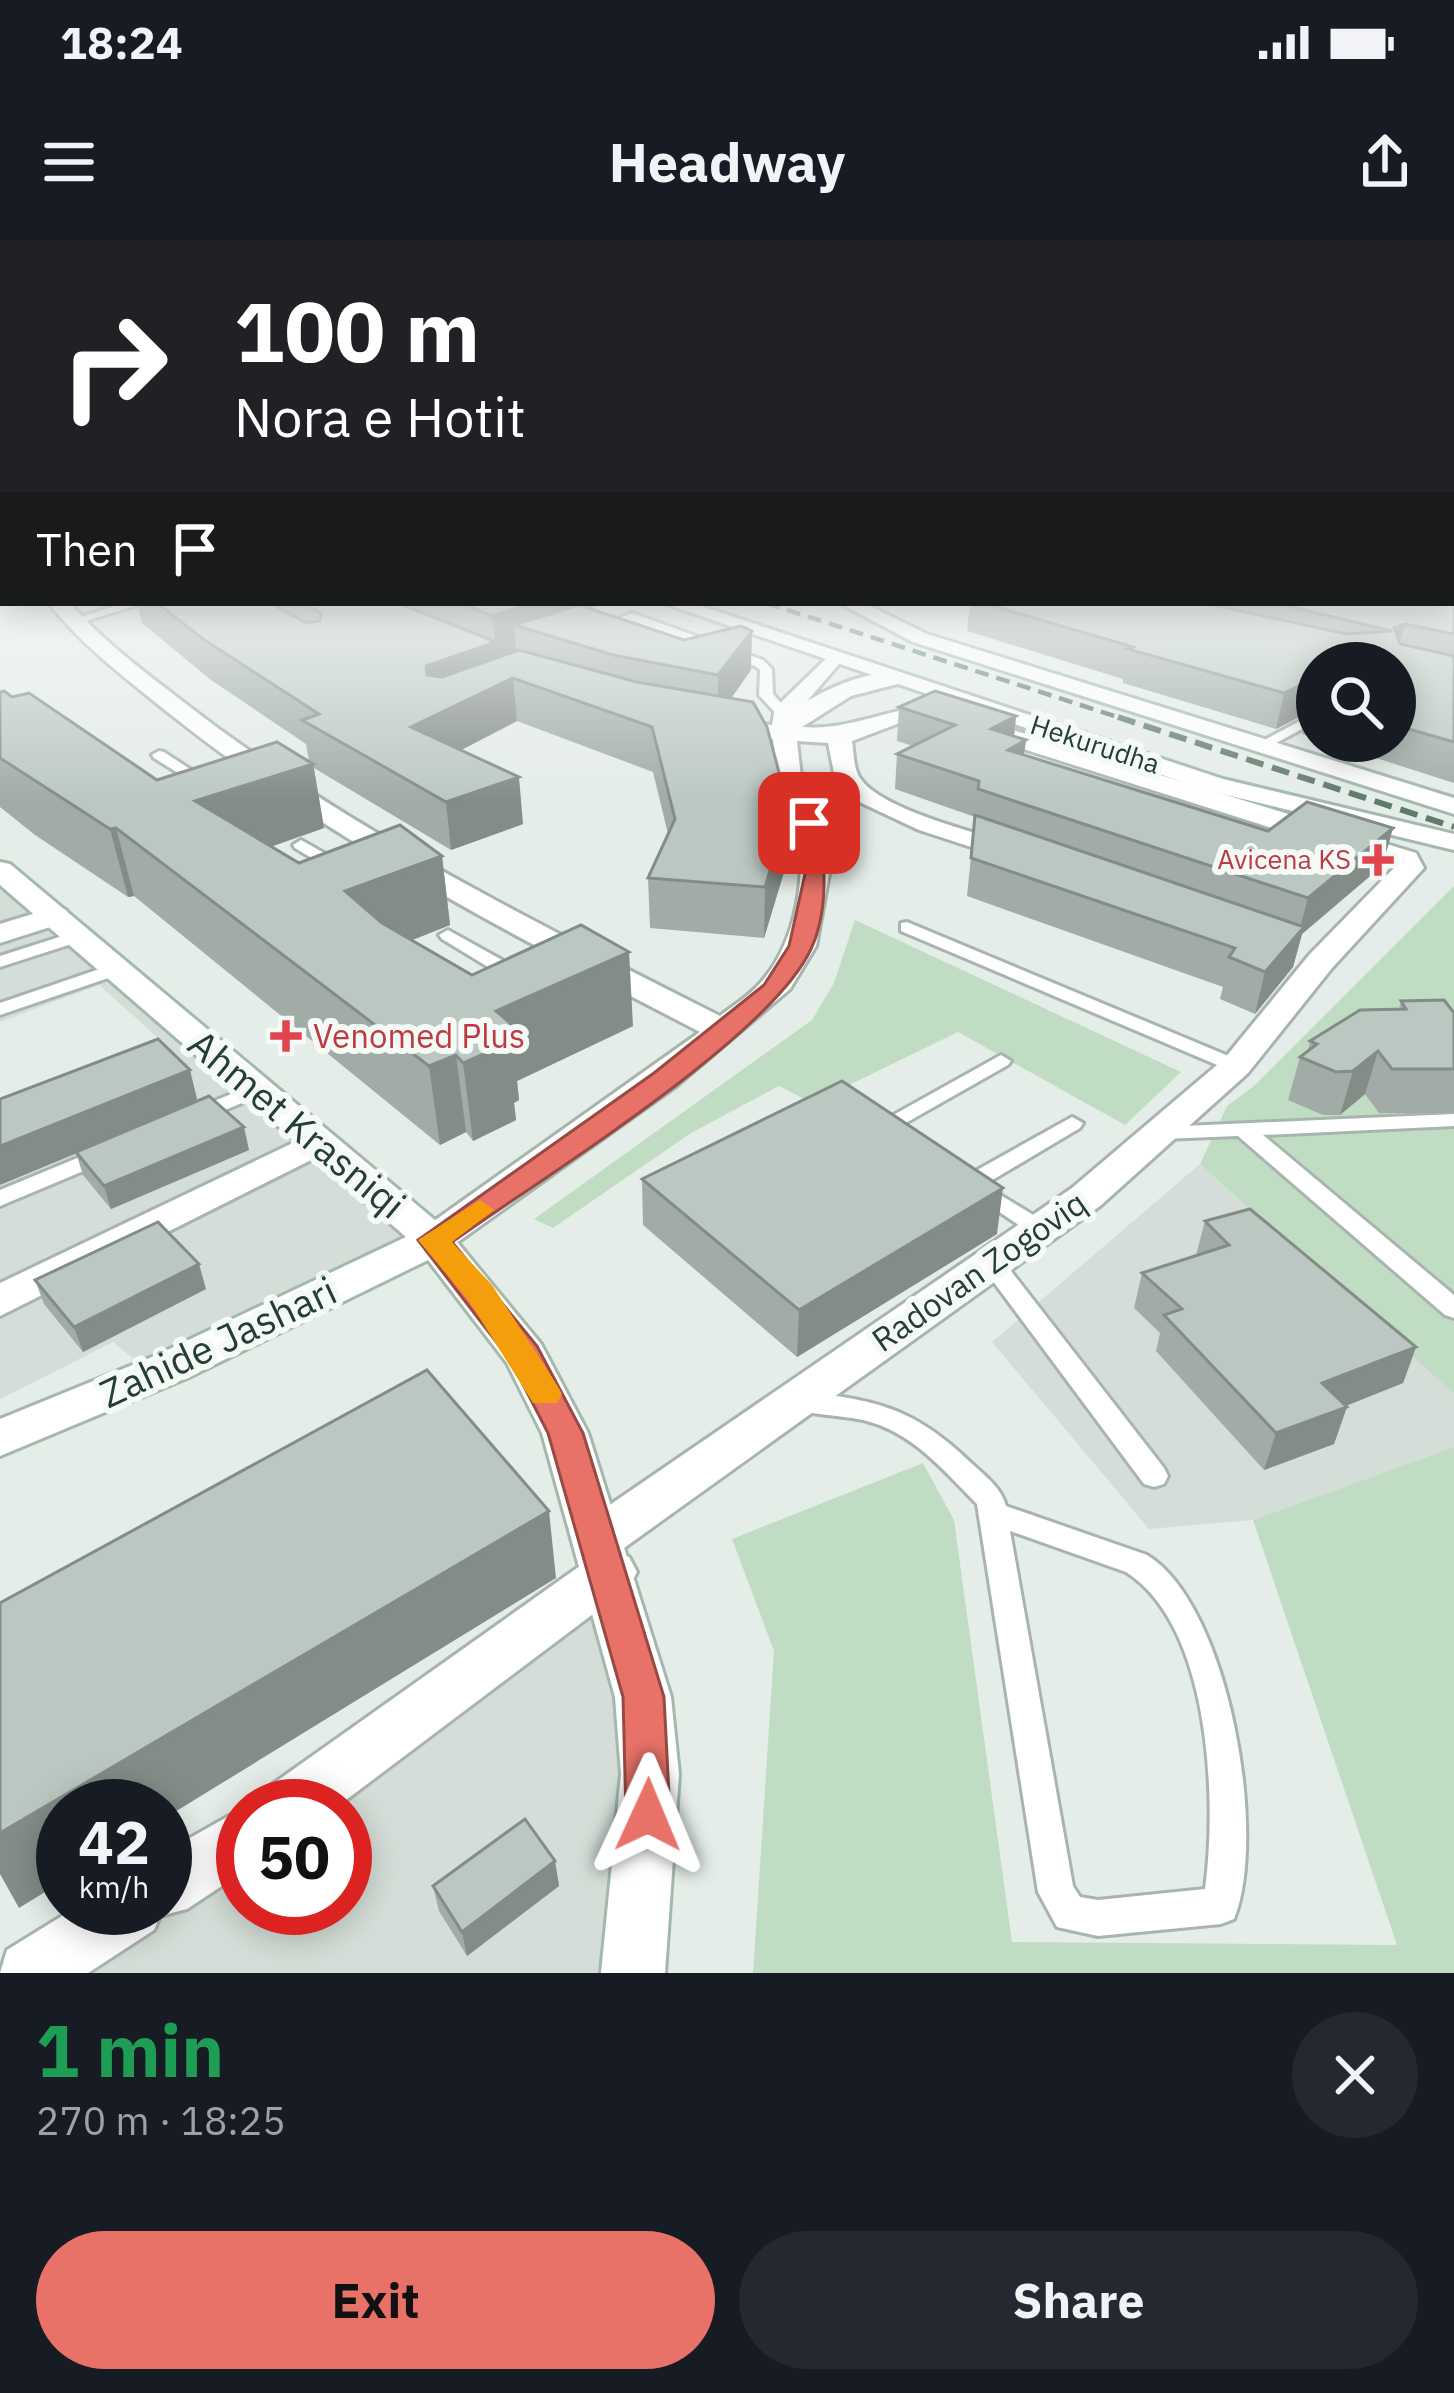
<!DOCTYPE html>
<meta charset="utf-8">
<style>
body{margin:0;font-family:"IBM Plex Sans",sans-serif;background:#242831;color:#f1f3f6;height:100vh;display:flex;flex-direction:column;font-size:45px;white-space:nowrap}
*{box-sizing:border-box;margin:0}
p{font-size:39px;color:#9ea1a6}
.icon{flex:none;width:66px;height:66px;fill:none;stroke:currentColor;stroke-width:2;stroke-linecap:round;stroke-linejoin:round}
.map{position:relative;height:1733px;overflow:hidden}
.panel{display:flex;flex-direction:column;background:#171b24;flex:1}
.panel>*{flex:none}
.hud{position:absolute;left:0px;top:0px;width:1455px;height:366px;box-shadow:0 6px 30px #0003;background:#202124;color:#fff;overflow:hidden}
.buttons{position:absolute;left:1296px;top:402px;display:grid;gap:24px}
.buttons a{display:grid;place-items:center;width:120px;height:120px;border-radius:50%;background:#171b24;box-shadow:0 6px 30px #0003;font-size:60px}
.speed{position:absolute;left:36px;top:1539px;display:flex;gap:24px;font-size:60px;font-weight:700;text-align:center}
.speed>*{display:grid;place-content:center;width:156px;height:156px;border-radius:50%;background:#171b24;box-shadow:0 6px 30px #0003;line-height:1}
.speed small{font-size:30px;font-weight:400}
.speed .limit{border:18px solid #d22;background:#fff;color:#111}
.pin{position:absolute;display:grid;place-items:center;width:102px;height:102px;color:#fff;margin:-51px;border-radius:24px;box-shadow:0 6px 18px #0006}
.me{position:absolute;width:132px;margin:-66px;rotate:1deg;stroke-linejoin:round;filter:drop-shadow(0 0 9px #0008)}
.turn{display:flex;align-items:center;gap:42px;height:252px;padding:0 36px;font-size:54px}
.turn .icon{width:156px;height:156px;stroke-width:2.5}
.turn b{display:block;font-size:84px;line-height:102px}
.then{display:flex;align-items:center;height:114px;padding:0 36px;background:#0003;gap:24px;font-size:45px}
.round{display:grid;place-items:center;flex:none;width:126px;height:126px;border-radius:63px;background:#242831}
.summary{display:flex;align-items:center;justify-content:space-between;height:204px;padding:0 36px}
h1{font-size:72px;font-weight:700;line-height:90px;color:#1e9e55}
.cta{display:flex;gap:24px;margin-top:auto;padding:24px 36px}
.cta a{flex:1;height:138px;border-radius:72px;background:#e97268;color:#111;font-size:48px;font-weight:700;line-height:138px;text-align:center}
.cta a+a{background:#242831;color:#f1f3f6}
.status{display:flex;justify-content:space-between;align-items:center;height:84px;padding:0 60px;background:#171b24;direction:ltr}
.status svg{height:33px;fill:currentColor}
header{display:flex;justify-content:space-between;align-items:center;height:156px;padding:0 36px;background:#171b24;font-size:54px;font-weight:700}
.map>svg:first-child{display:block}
.built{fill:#d4ddd7;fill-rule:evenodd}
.green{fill:#c0ddc3}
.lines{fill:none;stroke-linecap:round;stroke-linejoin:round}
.lane-casing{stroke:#a8b5ae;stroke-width:6}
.street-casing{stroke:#a8b5ae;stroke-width:6}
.secondary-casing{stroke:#a4b8ae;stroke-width:6}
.lane{fill:#fff;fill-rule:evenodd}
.street{fill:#fff;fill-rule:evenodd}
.secondary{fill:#fff;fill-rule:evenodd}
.rail-far1{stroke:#607a6e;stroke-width:4.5;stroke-dasharray:14 8;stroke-linecap:butt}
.rail{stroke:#607a6e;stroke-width:6;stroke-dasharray:18 9;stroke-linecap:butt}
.wall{fill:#a1aca6}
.shaded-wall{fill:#838c87}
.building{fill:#bbc8c1;stroke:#838c87;stroke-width:3}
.route{fill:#e97268;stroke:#974a44;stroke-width:3}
.slow{fill:#f59e0b}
.health-dot{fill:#e0444e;stroke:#f6faf7;stroke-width:4.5}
.labels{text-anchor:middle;stroke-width:12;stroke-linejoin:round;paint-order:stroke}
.far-street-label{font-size:27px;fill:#253e33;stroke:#f6faf7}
.far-health-label{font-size:27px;fill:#be3a42;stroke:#f6faf7;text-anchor:end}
.health-label{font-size:33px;fill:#be3a42;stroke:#f6faf7;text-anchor:start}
.street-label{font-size:33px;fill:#253e33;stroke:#f6faf7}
.near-street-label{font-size:39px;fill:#253e33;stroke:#f6faf7}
</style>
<div class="status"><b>18:24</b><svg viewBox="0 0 49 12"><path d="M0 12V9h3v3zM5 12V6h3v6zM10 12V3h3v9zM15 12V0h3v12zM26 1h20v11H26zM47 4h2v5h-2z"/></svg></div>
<header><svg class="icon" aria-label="menu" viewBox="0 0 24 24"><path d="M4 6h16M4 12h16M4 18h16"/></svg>Headway<svg class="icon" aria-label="share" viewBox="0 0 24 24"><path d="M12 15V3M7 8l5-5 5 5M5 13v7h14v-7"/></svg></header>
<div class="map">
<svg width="1454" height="1733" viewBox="0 0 1454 1733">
<rect width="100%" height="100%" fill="#e5ede8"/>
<g class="built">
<path d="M 0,630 L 434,1000 L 173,1126 L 134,1119 L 113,1102 L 0,1159 L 0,866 L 164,803 L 99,745 L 0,782 Z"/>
<path d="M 1200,924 L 1454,1154 L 1454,1207 L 1253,1280 L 1149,1289 L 992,1102 Z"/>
<path d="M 587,1329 L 611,1332 L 633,1733 L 0,1733 L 94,1668 L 165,1668 L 165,1619 ZM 243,1566 L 345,1566 L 345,1668 L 243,1668 Z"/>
</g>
<g class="green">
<path d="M 1454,646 L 1454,1154 L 1200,924 L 1227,866 L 1254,846 Z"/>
<path d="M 855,680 L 1181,832 L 1125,885 L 958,792 L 812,863 L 779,846 L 691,893 L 553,988 L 534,979 L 812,780 L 834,743 Z"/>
<path d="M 1454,1207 L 1454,1733 L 753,1733 L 774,1411 L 732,1299 L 923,1223 L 954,1280 L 1012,1702 L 1397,1705 L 1253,1280 Z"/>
</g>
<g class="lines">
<defs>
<g id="lane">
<path d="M 124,363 L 143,363 L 74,385 L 68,381 Z"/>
<path d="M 632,373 L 763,420 L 772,429 L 773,454 L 790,473 L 778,476 L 759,455 L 760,430 L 755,426 L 632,381 L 601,392 L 595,388 Z"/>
<path d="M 1317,472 L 1317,481 L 1265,509 L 1253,506 Z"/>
<path d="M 159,511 L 164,512 L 214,545 L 202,548 L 154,518 L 152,515 Z"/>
<path d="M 301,600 L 347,626 L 349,629 L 347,632 L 335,632 L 295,608 L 293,605 Z"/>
<path d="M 907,682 L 1243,822 L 1246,826 L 1243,830 L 1229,830 L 901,691 L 901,683 Z"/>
<path d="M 448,690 L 527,734 L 529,738 L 520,744 L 513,742 L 442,699 L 439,695 Z"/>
<path d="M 78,691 L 87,696 L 84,700 L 0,727 L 0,716 Z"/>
<path d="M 117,723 L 126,729 L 123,733 L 0,775 L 0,763 Z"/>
<path d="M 1001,815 L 1011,821 L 1008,825 L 895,889 L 894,896 L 878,896 L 870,888 Z"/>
<path d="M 256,844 L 263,846 L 266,850 L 263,854 L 201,880 L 187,880 L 183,876 L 187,872 Z"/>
<path d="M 1454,874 L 1454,886 L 1263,895 L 1454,1055 L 1454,1078 L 1445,1075 L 1238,896 L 1162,899 L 1151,893 L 1162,887 Z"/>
<path d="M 1072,877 L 1083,883 L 1080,888 L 984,945 L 1048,984 L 1052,989 L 1048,994 L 1032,994 L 958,944 L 961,939 Z"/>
<path d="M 104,907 L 112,909 L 115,914 L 112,919 L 0,966 L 0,950 Z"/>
<path d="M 992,1015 L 1000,1017 L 1164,1228 L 1168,1236 L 1164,1244 L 1154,1247 L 1144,1244 L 984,1029 L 980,1023 L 984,1017 Z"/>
<path d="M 797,1151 C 874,1160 912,1166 970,1222 C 984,1235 1001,1247 1006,1266 L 1147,1315 C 1229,1365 1268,1595 1234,1679 L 1221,1684 L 1098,1696 L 1057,1687 L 1038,1652 L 977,1264 C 944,1231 912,1191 863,1180 C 838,1175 812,1175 788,1168 L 784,1161 L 788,1154 ZM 1010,1291 L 1126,1332 C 1211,1386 1217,1560 1205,1649 L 1098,1660 L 1080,1657 L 1073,1646 Z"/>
</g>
<g id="street">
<path d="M 49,363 L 70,363 C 103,402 146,433 186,464 C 350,591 536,683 720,776 C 734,765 752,754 763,740 C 796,701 810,629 794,580 C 784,550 775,531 773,499 L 722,495 L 710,488 L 722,481 L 772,485 L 775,468 L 834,411 L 845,417 L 807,461 C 832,446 887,421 913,440 L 851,456 L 802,487 C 849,491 887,468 934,466 L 1416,613 L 1424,628 L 1332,728 L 1248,833 L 1100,966 L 617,1313 L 629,1317 L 637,1332 L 629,1347 L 338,1566 L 262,1566 L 270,1546 L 594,1316 L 582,1312 L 575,1298 L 582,1284 L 1072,948 L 1224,819 L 1310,714 L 1395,627 L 932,480 L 905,481 L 852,501 C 854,512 853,528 860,538 C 881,571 989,596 1027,608 L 1031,614 L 1017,622 L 919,590 L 853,559 L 835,538 L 828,503 L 797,501 L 801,537 L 822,583 L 829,634 L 816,706 L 790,749 L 676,846 L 448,1009 L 420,1009 L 414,1000 L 420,991 L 700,792 C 517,697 332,603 170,474 C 128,440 82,406 49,363 Z"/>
<path d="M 55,667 L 66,670 L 70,676 L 66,682 L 0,703 L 0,684 Z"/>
<path d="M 318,891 L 331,894 L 337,902 L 331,910 L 0,1076 L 0,1043 Z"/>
<path d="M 243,1568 L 243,1632 L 187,1669 L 160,1676 L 154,1690 L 88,1733 L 0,1733 L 7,1710 L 75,1668 L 165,1668 L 165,1612 Z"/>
</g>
<g id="secondary">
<path d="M 663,363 L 692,363 L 1223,539 L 1454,594 L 1454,610 L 1206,550 Z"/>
<path d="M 839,363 L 864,363 L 927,394 L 1454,558 L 1454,574 L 913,402 Z"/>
<path d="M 0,622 L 10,624 L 448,991 L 541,1104 L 588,1193 L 671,1457 L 679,1534 L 665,1733 L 601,1733 L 621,1534 L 615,1457 L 542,1193 L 507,1123 L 428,1020 L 189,1137 L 0,1216 L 0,1179 L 157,1115 L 406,997 L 0,645 Z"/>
</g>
</defs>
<use href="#lane" class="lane-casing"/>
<use href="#street" class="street-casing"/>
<use href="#secondary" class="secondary-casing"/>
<use href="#lane" class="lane"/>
<use href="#street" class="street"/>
<use href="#secondary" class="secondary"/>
<path class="rail-far1" d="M 766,363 L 1127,480"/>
<path class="rail" d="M 1118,477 L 1454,587"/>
</g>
<g class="wall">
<path d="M 1454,353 L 1454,543 L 1323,501 L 1395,501 L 1395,423 L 1317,423 L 1317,499 L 1302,494 L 1307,473 L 1276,489 L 1123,443 L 1123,439 L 967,391 L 970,363 L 1452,363 Z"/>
<path d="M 137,363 L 599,363 L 599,365 L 589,368 L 751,430 L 731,458 L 788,619 L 764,698 L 650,688 L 648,638 L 668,594 L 653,532 L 517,481 L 460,510 L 523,584 L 451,610 L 314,528 L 324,588 L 271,607 L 299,623 L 442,616 L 450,685 L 412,700 L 472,735 L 633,786 L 517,841 L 519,860 L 514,863 L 516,880 L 473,901 L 466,892 L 440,905 L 134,656 L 128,657 L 35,595 L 0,567 L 0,452 L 157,540 L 309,521 L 306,504 L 211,440 L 142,383 Z"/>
<path d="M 899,467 L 1016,476 L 1014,496 L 1026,500 L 1024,514 L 1383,625 L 1302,694 L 1293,727 L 1255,774 L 1220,759 L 1223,747 L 967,656 L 975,577 L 895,549 L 897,514 L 913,506 L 897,501 Z"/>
<path d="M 1401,761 L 1454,773 L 1454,873 L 1379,873 L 1365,854 L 1340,875 L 1323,875 L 1288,860 L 1300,817 L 1308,811 L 1310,801 L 1399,769 Z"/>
<path d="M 198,861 L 249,910 L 111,969 L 83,935 L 76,913 Z"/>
<path d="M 642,939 L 997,994 L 797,1117 L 643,985 Z"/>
<path d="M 1205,981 L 1416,1107 L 1403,1143 L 1346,1166 L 1334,1204 L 1264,1230 L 1156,1111 L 1160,1093 L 1134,1068 L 1142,1033 L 1196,1015 Z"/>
<path d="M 35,1040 L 206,1049 L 83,1112 L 44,1064 Z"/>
<path d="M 555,1621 L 559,1646 L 467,1716 L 439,1671 L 433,1646 Z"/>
</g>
<g class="shaded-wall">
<path d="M 529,363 L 599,363 L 599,365 L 556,377 L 514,385 L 516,409 L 497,416 L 500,443 L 431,469 L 426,426 L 495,403 L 492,376 Z"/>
<path d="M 1405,384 L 1396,417 L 1394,388 Z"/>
<path d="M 752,391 L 751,430 L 718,477 L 718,435 Z"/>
<path d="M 1317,437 L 1317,461 L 1310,459 L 1307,473 L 1276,489 L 1284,453 Z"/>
<path d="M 513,438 L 517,481 L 417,533 L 411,487 Z"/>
<path d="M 1016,476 L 1013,507 L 1026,500 L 1021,535 L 991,489 Z"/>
<path d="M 313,524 L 324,588 L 209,628 L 195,561 Z"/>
<path d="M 519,537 L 523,584 L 451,610 L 446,562 Z"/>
<path d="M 789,570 L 788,619 L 764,698 L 765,647 Z"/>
<path d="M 116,588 L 134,656 L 128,657 L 110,589 Z"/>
<path d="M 1393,588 L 1383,625 L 1302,694 L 1293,727 L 1255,774 L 1265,732 L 1299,692 L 1308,658 Z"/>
<path d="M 442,616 L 450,685 L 357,722 L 345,651 Z"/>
<path d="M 629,712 L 633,786 L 517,841 L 519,860 L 514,863 L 516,880 L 473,901 L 463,823 L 494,793 L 496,771 Z"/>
<path d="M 1378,811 L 1365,854 L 1340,875 L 1353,831 Z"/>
<path d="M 456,815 L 466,892 L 440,905 L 429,826 Z"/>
<path d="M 190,830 L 198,863 L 0,945 L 0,906 Z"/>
<path d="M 244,887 L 249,910 L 111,969 L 104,946 Z"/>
<path d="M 1003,948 L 997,994 L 797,1117 L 799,1070 Z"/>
<path d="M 199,1024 L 206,1049 L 83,1112 L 74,1087 Z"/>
<path d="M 1416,1107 L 1403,1143 L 1310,1180 L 1322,1143 Z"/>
<path d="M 1347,1167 L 1334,1204 L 1264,1230 L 1276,1193 Z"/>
<path d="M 549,1271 L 556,1338 L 165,1578 L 165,1566 L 63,1566 L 63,1641 L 19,1668 L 0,1634 L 0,1593 Z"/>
<path d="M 555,1621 L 559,1646 L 467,1716 L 462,1692 Z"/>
</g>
<g class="building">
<path d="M 1452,352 L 1454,353 L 1454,394 L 1405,384 L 1394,388 L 1400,404 L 1454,416 L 1454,502 L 1395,485 L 1395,423 L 1317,423 L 1317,437 L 1284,453 L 1128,409 L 1133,407 L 983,363 L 1205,363 L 1346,394 L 1392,391 L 1275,363 L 1452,363 Z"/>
<path d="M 157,363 L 270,363 L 306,383 L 320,381 L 321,373 L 303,363 L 398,363 L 496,402 L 426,426 L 427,435 L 442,437 L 519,410 L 637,442 L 753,462 L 767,487 L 789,570 L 765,647 L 648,638 L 675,579 L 652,487 L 513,438 L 411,487 L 519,537 L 446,562 L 302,480 L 319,474 L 203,399 Z"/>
<path d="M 461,363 L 532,363 L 492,376 Z"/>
<path d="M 579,365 L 684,400 L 741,386 L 752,391 L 718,435 L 613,415 L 514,385 Z"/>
<path d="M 4,451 L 12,457 L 29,453 L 157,540 L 277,502 L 313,524 L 195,561 L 299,623 L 400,585 L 442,616 L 345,651 L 382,683 L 472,735 L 581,685 L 629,712 L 496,771 L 511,784 L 494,793 L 508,803 L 463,823 L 456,815 L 429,826 L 116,588 L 110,589 L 0,518 L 0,452 Z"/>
<path d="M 935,451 L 1016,476 L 991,489 L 1026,500 L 1008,510 L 1268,591 L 1307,562 L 1393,588 L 1308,658 L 978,549 L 979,541 L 897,514 L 955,485 L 899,467 Z"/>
<path d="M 975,575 L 1304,687 L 1265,732 L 1229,717 L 1235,708 L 971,618 Z"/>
<path d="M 1444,760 L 1454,773 L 1454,829 L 1392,829 L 1378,811 L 1353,831 L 1336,832 L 1300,817 L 1317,804 L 1310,801 L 1360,770 L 1406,769 L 1401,761 Z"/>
<path d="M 158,799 L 190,830 L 0,906 L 0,859 Z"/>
<path d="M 842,841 L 1003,948 L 799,1070 L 642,939 Z"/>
<path d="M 209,856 L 244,887 L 104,946 L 76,912 Z"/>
<path d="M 1250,969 L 1416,1107 L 1322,1143 L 1347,1167 L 1276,1193 L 1164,1075 L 1182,1069 L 1142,1033 L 1229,1005 L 1205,981 Z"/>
<path d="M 158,982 L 199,1024 L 74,1087 L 35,1040 Z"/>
<path d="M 427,1130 L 549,1271 L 0,1593 L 0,1363 Z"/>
<path d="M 525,1579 L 555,1621 L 462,1692 L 433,1646 Z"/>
</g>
<linearGradient id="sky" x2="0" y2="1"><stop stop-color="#85bedd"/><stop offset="0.57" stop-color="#f3f7f5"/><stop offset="1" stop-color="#f3f7f5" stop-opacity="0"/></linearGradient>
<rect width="1454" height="561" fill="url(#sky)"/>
<path class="route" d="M 809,577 L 819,583 C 825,623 829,670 811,709 C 769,799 540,939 452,1002 L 537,1106 L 583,1193 L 664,1457 L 670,1575 L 664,1590 L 648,1597 L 632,1590 L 626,1575 L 623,1457 L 548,1193 L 511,1121 L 418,1000 L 654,833 L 764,745 L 789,706 L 805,634 L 799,583 Z"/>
<path class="slow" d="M 480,960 L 494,970 L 452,1002 L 492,1045 L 557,1145 L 562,1154 L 557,1163 L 533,1163 L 469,1061 L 418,1000 Z"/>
<g class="health-dot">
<path d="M1372 602h12v12h12v12h-12v12h-12v-12h-12v-12h12z"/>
<path d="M280 778h12v12h12v12h-12v12h-12v-12h-12v-12h12z"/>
</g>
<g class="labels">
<g class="far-street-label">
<text transform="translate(1095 505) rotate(18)" y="9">Hekurudha</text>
</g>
<g class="far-health-label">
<text x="1351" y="629">Avicena KS</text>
</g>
<g class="health-label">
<text x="313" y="808">Venomed Plus</text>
</g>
<g class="street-label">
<text transform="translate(979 1031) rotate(-35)" y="12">Radovan Zogoviq</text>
</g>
<g class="near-street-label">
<text transform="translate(297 884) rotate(40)" y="14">Ahmet Krasniqi</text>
<text transform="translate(218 1102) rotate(-25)" y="14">Zahide Jashari</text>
</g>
</g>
</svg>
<div class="buttons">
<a><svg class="icon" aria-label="search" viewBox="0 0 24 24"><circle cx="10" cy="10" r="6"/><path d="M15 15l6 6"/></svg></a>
</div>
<div class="speed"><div>42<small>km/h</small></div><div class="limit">50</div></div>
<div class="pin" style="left:809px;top:583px;background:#d93025"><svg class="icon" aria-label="arrive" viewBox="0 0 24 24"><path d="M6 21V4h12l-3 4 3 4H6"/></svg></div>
<svg class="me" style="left:648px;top:1575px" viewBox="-20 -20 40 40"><path d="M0-17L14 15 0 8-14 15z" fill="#e97268" stroke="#fff" stroke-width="4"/></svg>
<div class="hud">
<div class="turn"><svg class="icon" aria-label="right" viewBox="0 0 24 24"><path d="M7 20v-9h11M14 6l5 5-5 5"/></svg><div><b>100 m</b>Nora e Hotit</div></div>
<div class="then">Then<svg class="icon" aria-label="arrive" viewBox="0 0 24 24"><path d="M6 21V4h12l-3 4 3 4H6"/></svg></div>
</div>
</div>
<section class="panel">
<div class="summary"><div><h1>1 min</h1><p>270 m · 18:25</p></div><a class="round"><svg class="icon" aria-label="close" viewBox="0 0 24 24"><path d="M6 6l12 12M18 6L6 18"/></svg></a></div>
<div class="cta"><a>Exit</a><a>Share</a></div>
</section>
